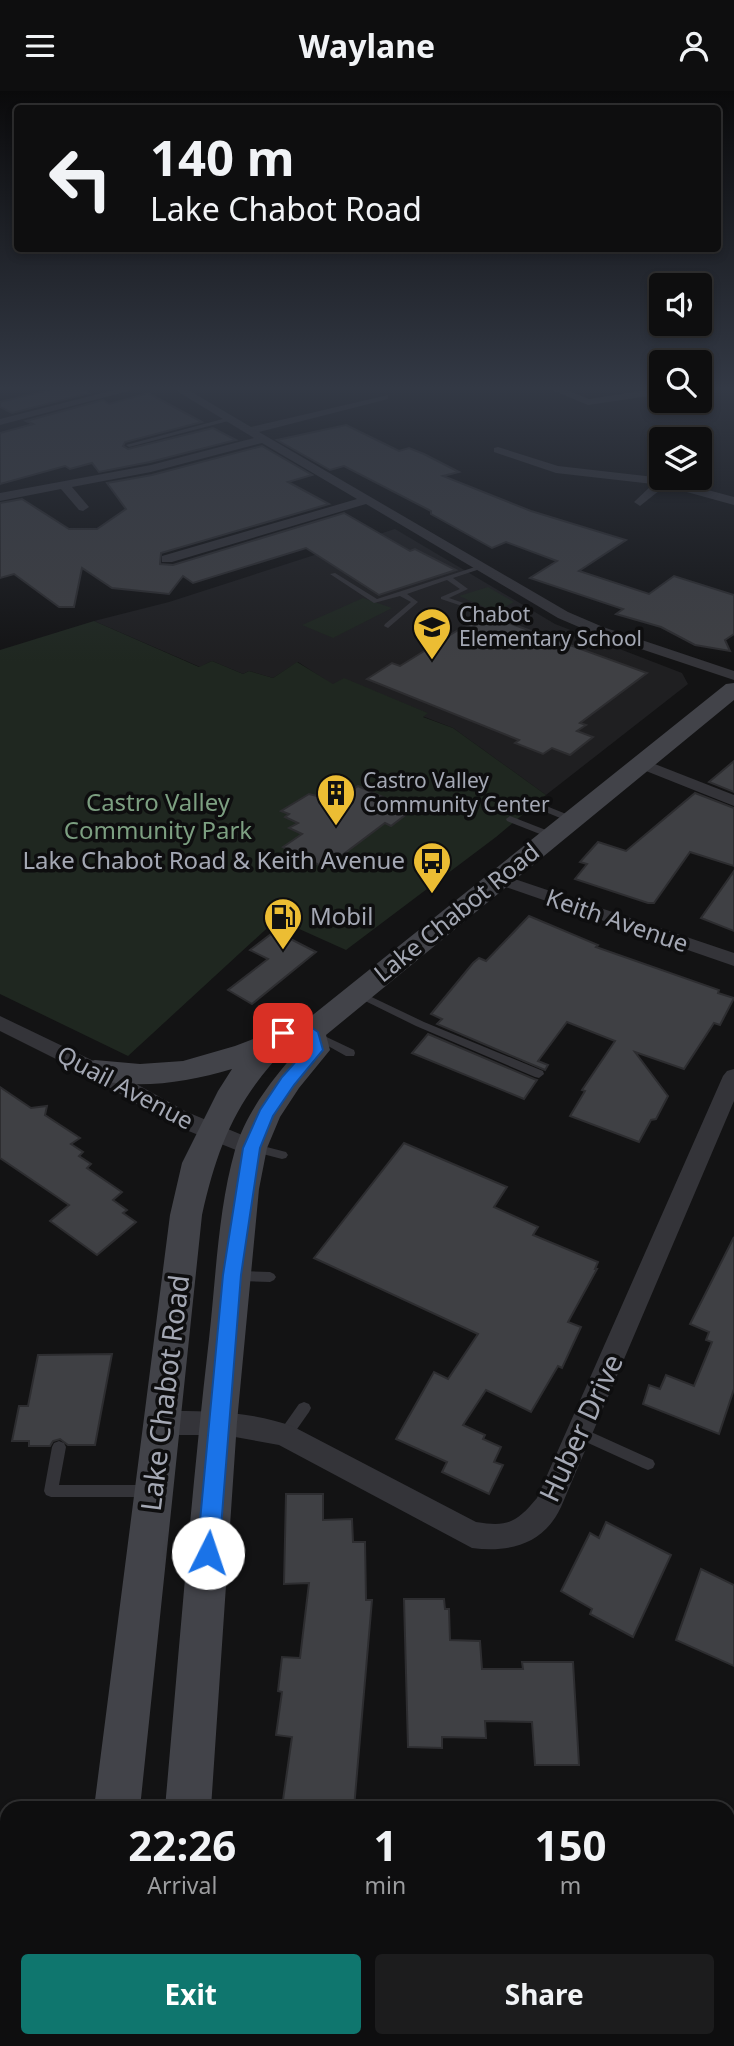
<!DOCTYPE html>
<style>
body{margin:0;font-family:"Noto Sans",sans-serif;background:#1c1c1d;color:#f1f3f6;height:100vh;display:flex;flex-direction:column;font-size:26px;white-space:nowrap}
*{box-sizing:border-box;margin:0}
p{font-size:23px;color:#9b9c9e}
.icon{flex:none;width:38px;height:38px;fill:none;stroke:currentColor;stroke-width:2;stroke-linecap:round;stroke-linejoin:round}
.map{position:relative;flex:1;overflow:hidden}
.sheet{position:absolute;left:0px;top:1710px;width:735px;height:247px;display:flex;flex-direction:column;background:#0e0e0f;border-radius:21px 21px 0 0;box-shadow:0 4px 10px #0003,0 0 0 2px #2e2e2f}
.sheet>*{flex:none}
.top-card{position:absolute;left:14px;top:14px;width:707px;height:147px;border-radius:7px;box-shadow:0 4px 10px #0003,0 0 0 2px #2e2e2f;background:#0e0e0f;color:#f1f3f6;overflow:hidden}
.buttons{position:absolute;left:649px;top:182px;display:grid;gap:14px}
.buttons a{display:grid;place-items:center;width:63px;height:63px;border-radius:7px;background:#0e0e0f;box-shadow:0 4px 10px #0003,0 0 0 2px #2e2e2f;font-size:35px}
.pin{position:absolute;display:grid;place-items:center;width:60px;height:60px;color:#fff;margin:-30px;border-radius:14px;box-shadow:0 4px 10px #0006}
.me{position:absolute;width:77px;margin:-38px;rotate:4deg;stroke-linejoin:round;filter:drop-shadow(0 0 5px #0008)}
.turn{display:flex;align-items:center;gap:24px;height:147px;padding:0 21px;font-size:32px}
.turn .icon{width:91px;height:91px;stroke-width:2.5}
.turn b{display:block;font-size:49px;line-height:60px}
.eta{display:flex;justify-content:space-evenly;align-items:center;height:119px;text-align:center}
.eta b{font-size:42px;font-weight:700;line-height:49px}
.cta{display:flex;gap:14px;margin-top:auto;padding:14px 21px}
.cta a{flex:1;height:80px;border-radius:7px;background:#0f766e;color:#fff;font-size:28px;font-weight:700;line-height:80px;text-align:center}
.cta a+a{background:#1c1c1d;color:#f1f3f6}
header{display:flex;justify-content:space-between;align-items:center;height:91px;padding:0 21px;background:#0e0e0f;font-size:32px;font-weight:700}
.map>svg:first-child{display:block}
.built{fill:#1f1f21}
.green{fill:#1f2720}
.building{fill:#3f4044;stroke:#2d2d30;stroke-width:2}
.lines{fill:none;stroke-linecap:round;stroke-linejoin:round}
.lane{fill:#343439;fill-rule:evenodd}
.street{fill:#343439;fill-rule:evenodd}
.secondary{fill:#424349;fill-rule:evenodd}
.route{fill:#1a73e8;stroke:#114b97;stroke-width:2}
.labels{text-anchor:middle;stroke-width:7;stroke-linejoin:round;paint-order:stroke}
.far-poi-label{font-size:21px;fill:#a4a8b4;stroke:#0e0e0f;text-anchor:start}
.park-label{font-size:24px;fill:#7c9f81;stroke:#0e0e0f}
.poi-label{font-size:24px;fill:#a4a8b4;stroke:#0e0e0f;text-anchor:end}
.street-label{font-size:24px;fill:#a4a8b4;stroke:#0e0e0f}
.near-street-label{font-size:28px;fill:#a4a8b4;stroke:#0e0e0f}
</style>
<header><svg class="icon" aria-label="menu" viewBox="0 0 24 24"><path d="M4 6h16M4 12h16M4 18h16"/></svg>Waylane<svg class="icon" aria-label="person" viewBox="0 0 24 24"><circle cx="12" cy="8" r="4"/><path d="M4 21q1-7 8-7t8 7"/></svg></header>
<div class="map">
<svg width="734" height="1955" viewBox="0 0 734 1955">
<rect width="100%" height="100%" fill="#131314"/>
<path class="built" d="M 395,438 L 555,533 L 682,582 L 688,593 L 546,704 L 453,637 L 422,625 L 427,622 L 344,588 L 333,594 L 298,571 L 273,587 L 249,580 L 243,583 L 212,570 L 200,576 L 94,530 L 169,511 Z"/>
<g class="green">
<path d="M 488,496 L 514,511 L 496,521 L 459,505 Z"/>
<path d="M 363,507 L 392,517 L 333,547 L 302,534 Z"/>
<path d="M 94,530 L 199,576 L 212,570 L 243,583 L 249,580 L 273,587 L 297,571 L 333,593 L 344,587 L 428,622 L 423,626 L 453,637 L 546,704 L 496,746 L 346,859 L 277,828 L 128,965 L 0,903 L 0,559 Z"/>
</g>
<g class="building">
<path d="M 57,297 L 81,297 L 90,302 L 12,322 L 0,316 L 0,311 Z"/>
<path d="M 148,302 L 202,331 L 125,351 L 123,355 L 128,358 L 213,337 L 236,349 L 150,371 L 99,381 L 92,372 L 70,378 L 65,375 L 0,393 L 0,342 L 33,333 L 26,330 L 103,309 L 109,313 Z"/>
<path d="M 346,334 L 399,360 L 409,357 L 424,363 L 459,381 L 443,385 L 531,420 L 626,449 L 579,480 L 649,503 L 674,485 L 734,504 L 734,543 L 725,549 L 730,560 L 695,554 L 661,536 L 616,523 L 623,518 L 530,487 L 557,470 L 506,451 L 492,457 L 431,423 L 431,420 L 344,375 L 330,379 L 277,349 Z"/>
<path d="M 262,355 L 312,384 L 288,391 L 329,413 L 161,462 L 160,473 L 173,474 L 344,422 L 410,460 L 415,458 L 456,479 L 379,504 L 306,457 L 193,492 L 183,485 L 169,503 L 112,497 L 82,477 L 74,516 L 59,516 L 14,483 L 0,487 L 0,412 L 22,408 L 69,438 L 97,438 L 126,418 L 107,392 L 152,384 Z"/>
<path d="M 484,523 L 647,582 L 580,632 L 586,634 L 577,640 L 593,646 L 570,664 L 552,657 L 543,663 L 515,652 L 519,649 L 367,588 L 392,572 L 400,575 Z"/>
<path d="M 734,670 L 734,701 L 709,691 Z"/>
<path d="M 358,695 L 412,719 L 391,735 L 385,732 L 325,777 L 283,756 L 302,743 L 289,737 L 298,732 L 285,726 L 289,723 L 281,720 L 309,703 L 321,706 L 333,698 L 345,704 Z"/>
<path d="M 695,702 L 734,717 L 734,775 L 690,761 L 654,812 L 648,812 L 575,788 L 587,773 L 580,771 L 598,751 L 626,760 Z"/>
<path d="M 734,780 L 734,840 L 701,827 Z"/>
<path d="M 529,825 L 598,854 L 596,856 L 719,899 L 718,902 L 734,907 L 720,934 L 714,932 L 684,978 L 635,961 L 668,1005 L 656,1028 L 651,1029 L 639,1051 L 570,1025 L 585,1000 L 582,999 L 615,950 L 567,931 L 538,970 L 548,974 L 545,979 L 437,933 L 442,928 L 431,923 L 473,872 L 479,867 L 486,870 Z"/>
<path d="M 275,840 L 316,861 L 252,913 L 228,899 L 268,868 L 250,859 Z"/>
<path d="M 428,943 L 534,988 L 537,989 L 524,1008 L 412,962 Z"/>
<path d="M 0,996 L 31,1017 L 47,1015 L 45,1024 L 80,1047 L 71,1053 L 83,1061 L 79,1065 L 91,1073 L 87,1077 L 122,1101 L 113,1109 L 127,1119 L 123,1122 L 136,1131 L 97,1164 L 50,1130 L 69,1114 L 0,1067 Z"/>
<path d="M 404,1052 L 507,1096 L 494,1116 L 538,1136 L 533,1144 L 598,1171 L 595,1178 L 597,1178 L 568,1231 L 581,1236 L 562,1277 L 558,1275 L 531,1321 L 486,1299 L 463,1334 L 485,1344 L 483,1348 L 501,1356 L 494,1371 L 503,1374 L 489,1403 L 442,1381 L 447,1371 L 396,1348 L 434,1281 L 448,1288 L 478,1243 L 314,1167 Z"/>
<path d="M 734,1146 L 734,1298 L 719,1343 L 643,1313 L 649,1294 L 660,1298 L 666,1284 L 694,1295 L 712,1251 L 706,1249 L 709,1241 L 690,1233 Z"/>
<path d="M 112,1263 L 95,1354 L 68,1354 L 60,1348 L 53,1350 L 50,1355 L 29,1355 L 29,1350 L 12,1350 L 19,1315 L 28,1315 L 38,1264 Z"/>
<path d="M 286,1403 L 323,1403 L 323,1429 L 352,1428 L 353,1451 L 365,1451 L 366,1509 L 372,1509 L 354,1717 L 283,1709 L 292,1646 L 276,1644 L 282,1601 L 278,1600 L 282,1566 L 300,1567 L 309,1492 L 284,1493 Z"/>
<path d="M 606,1431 L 671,1464 L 633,1546 L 590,1523 L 592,1518 L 561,1500 L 590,1442 L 599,1447 Z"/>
<path d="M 701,1478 L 734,1494 L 734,1575 L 676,1549 Z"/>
<path d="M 404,1508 L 444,1508 L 445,1518 L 449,1518 L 450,1549 L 480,1550 L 482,1578 L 523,1578 L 522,1571 L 573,1571 L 579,1674 L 535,1674 L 532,1631 L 485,1630 L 486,1647 L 442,1646 L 442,1657 L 408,1656 Z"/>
</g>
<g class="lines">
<g class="lane">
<path d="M 230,326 L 232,327 L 232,329 L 129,356 L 126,354 Z"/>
<path d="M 481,474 L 484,476 L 483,477 L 453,487 L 468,498 L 449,507 L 478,517 L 478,519 L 474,519 L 441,508 L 441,506 L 460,498 L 447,489 L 407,503 L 418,511 L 388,537 L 384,535 L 385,533 L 411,511 L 400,505 L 374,512 L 330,483 L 335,482 L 377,508 Z"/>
<path d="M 529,708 L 576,727 L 577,729 L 573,732 L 570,731 L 526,713 L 526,709 Z"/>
<path d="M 510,725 L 556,743 L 557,745 L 553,748 L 550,747 L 507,730 L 506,728 Z"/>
<path d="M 359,900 L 424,931 L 543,980 L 544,983 L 539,987 L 535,986 L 416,935 L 355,905 L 354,903 Z"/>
<path d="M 316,941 L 354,959 L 355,962 L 354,965 L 346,965 L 312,946 L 311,944 L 312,942 Z"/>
<path d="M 255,1053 L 286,1061 L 288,1064 L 286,1067 L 282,1068 L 251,1060 L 249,1057 L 251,1054 Z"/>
<path d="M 239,1180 L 270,1181 L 274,1183 L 276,1186 L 274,1189 L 270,1191 L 239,1190 L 235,1188 L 233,1185 L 235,1182 Z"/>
<path d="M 304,1311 L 309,1313 L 311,1317 L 309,1321 L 290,1348 L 285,1350 L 280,1348 L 278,1344 L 280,1340 L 299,1313 Z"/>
<path d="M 580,1336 L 653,1369 L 655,1373 L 653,1377 L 648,1379 L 643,1377 L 575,1346 L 573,1342 L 575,1338 Z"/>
<path d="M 59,1350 L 64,1352 L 66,1356 L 59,1394 L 148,1394 L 153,1396 L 155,1400 L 153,1404 L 148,1406 L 51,1406 L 46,1404 L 44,1400 L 52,1356 L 54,1352 Z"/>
</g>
<g class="street">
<path d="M 122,297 L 140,297 L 0,334 L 0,328 Z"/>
<path d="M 172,297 L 185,297 L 251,336 L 388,304 L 388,308 L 259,341 L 568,521 L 603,536 L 734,580 L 734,589 L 593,542 L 558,527 L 366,413 L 172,471 L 162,471 L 162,465 L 357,408 L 262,352 L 151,381 L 72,396 L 89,416 L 83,420 L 79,419 L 61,398 L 0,410 L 0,402 L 151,374 L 254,347 Z"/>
<path d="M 547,297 L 562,297 L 589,308 L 660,297 L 662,303 L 588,314 Z"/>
<path d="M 498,356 L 558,375 L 663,387 L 734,406 L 734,414 L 665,395 L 640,415 L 634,411 L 653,393 L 556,382 L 494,361 L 494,357 Z"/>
<path d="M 642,668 L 734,704 L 734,715 L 636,676 L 634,673 L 636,670 Z"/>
<path d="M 500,783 L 734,862 L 734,875 L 494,792 L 491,788 Z"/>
<path d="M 0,925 L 102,974 L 187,1021 L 259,1051 L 262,1057 L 259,1063 L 251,1065 L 171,1033 L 88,984 L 0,940 Z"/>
<path d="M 734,978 L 734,1010 L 561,1416 C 544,1453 510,1462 472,1457 L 279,1354 L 224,1344 L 162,1344 L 153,1340 L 149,1332 L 153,1324 L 162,1320 C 207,1320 252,1320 294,1336 L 476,1431 C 508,1436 516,1432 537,1407 L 723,985 L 727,980 Z"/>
</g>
<g class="secondary">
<path d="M 734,592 L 734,609 L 326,944 L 330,959 L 299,997 L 280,1026 L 267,1057 L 259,1098 L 237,1331 L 211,1717 L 165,1717 C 179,1560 191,1404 209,1248 C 216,1186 218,1119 235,1059 C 246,1021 274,986 300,957 L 299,951 L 291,952 C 238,1005 218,1052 202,1124 L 140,1717 L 94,1717 L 170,1124 L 182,1072 L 218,1000 L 232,978 C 184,992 134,1000 84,986 L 80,979 L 84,972 L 95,969 L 140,973 L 183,970 L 235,955 L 264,944 L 273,935 L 304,931 L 726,593 Z"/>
<path d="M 64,1950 L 116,1950 L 115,1955 L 63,1955 Z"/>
<path d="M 143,1950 L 195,1950 L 194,1955 L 142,1955 Z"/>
</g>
</g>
<linearGradient id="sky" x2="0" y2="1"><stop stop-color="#0a0a0b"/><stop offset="0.52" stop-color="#333945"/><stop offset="1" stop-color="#333945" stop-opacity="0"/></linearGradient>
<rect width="734" height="571" fill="url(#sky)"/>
<path class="route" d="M 311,936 L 318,941 L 323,959 L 294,994 L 273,1025 L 260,1057 L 241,1184 L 219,1462 L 216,1469 L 208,1472 L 200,1469 L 197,1462 L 223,1184 L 243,1057 L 260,1019 L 282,986 L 307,958 L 304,946 L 283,947 L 275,942 L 283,937 Z"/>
<defs>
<symbol id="school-pin" viewBox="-11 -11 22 30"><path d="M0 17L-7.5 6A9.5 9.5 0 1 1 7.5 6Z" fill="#ecbd33" stroke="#0e0e0f"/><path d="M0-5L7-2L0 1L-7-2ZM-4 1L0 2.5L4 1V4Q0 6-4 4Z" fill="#111"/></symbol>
<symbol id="building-pin" viewBox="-11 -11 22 30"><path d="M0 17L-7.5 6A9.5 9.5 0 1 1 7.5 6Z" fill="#ecbd33" stroke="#0e0e0f"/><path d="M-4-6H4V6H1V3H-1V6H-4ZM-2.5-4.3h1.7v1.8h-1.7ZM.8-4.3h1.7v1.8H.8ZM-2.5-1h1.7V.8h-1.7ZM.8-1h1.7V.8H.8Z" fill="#111"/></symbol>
<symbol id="bus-pin" viewBox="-11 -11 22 30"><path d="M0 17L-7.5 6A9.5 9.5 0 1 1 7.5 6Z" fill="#ecbd33" stroke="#0e0e0f"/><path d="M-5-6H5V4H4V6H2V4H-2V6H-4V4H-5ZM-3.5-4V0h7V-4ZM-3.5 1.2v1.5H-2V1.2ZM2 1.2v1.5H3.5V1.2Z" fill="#111"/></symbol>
<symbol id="fuel-pin" viewBox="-11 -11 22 30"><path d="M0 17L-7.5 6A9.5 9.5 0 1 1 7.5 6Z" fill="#ecbd33" stroke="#0e0e0f"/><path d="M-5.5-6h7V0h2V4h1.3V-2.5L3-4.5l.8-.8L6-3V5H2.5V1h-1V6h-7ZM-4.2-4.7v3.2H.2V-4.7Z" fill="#111"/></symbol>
</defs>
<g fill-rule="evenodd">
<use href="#school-pin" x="410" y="514" width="44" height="60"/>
<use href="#building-pin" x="314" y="680" width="44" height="60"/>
<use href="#bus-pin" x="410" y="748" width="44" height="60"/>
<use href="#fuel-pin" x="261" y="804" width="44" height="60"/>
</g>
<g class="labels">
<g class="far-poi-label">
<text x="459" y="531">Chabot<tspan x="459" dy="24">Elementary School</tspan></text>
<text x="363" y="697">Castro Valley<tspan x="363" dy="24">Community Center</tspan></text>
</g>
<g class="park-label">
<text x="158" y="720">Castro Valley<tspan x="158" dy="28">Community Park</tspan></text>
</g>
<g class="poi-label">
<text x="405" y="778">Lake Chabot Road &amp; Keith Avenue</text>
<text x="310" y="834" text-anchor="start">Mobil</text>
</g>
<g class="street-label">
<text transform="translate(457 822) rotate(-39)" y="8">Lake Chabot Road</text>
<text transform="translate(617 830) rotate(19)" y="8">Keith Avenue</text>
<text transform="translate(125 997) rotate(28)" y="8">Quail Avenue</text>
</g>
<g class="near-street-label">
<text transform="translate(165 1302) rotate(-83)" y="10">Lake Chabot Road</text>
<text transform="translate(581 1337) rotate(-65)" y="10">Huber Drive</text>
</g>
</g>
</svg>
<div class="buttons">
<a><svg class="icon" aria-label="sound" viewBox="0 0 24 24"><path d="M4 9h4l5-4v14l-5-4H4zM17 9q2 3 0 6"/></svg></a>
<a><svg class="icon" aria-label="search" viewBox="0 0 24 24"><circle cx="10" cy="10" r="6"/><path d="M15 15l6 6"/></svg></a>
<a><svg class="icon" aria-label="layers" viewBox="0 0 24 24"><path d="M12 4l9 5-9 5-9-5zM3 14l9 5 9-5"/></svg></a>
</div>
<div class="pin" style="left:283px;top:942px;background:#d93025"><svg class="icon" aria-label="arrive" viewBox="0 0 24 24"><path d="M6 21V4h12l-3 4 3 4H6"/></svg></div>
<svg class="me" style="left:208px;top:1462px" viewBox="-20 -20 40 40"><circle r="19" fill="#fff"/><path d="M0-13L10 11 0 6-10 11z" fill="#1a73e8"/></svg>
<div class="top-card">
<div class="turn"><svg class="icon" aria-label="left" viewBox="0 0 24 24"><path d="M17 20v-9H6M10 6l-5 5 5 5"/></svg><div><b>140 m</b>Lake Chabot Road</div></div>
</div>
<section class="sheet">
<div class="eta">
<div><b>22:26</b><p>Arrival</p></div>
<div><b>1</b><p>min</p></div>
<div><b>150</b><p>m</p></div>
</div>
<div class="cta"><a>Exit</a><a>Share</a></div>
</section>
</div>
